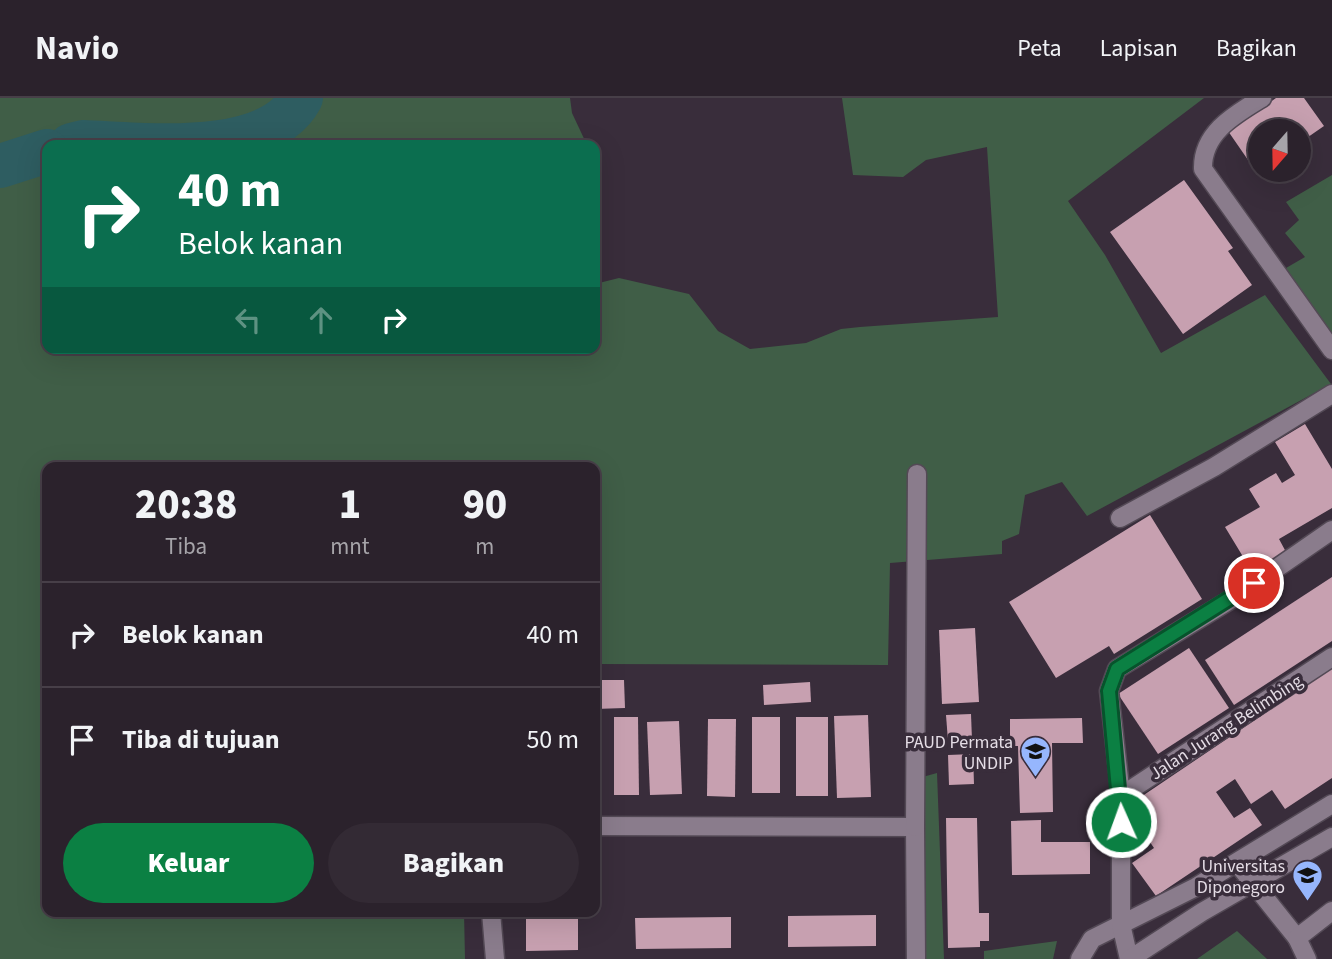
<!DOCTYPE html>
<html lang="id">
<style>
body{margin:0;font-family:"Source Sans 3",sans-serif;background:#332a34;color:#f1f3f6;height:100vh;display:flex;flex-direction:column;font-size:26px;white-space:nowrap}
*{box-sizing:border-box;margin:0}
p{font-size:23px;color:#a6a4a9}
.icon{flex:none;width:38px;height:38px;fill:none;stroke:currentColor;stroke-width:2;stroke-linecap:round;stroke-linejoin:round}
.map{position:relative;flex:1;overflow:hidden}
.panel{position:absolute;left:42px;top:364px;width:558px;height:455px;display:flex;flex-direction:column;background:#2b222c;border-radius:14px;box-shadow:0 7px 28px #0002,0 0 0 2px #473f48}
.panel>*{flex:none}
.banner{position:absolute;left:42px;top:42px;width:558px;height:214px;border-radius:14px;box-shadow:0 7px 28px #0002,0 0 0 2px #473f48;background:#0b6e4f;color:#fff;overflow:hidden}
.needle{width:46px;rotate:200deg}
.fabs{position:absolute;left:1248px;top:21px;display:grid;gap:14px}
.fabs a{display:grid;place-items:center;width:63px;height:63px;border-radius:50%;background:#2b222c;box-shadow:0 7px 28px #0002,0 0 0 2px #473f48;font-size:35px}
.pin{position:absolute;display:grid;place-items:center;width:60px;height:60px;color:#fff;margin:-30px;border:4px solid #fff;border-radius:50%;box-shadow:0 2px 7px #0007}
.me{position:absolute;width:77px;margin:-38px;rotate:358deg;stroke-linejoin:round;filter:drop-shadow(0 0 5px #0008)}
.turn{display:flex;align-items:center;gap:24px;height:147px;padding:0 21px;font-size:32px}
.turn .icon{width:91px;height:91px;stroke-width:2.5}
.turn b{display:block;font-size:49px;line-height:60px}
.lanes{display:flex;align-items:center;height:66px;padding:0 21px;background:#0003;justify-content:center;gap:35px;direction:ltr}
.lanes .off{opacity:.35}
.eta{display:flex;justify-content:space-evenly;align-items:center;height:119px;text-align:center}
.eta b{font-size:42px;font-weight:800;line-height:49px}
.action{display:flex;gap:14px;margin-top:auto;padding:14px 21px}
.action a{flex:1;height:80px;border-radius:42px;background:#0b8043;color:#fff;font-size:28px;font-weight:800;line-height:80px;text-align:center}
.action a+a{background:#332a34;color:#f1f3f6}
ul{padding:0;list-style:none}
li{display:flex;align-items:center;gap:21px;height:105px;padding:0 21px;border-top:2px solid #473f48}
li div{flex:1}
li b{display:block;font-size:26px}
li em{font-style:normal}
header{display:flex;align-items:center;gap:42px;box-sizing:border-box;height:98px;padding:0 35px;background:#2b222c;border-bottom:2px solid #473f48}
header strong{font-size:33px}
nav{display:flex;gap:38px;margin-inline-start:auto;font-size:24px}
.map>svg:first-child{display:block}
.green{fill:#405e47}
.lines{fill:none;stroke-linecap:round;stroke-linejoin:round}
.river{stroke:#2e5d61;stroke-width:44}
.building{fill:#c7a0b0}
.minor-casing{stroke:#534955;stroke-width:21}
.minor{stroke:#8a7c8c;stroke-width:18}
.route-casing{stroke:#07532c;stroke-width:18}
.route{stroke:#0b8043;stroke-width:12}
.labels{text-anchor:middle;stroke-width:7;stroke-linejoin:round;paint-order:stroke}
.street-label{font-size:18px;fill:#e5dde6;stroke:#392d3b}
.poi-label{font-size:18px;fill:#e5dde6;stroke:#392d3b;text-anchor:end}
</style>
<header>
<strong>Navio</strong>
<nav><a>Peta</a><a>Lapisan</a><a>Bagikan</a></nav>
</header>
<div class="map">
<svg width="1332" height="861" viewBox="0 0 1332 861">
<rect width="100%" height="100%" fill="#392d3b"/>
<g class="green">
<path d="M 0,0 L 570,0 L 572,15 L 587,47 L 47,47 L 47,250 L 595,250 L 595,186 L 619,180 L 689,196 L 718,233 L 750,251 L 806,245 L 841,231 L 860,229 L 998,219 L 987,49 L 926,62 L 903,79 L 853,77 L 842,0 L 1204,0 L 1068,103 L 1105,157 L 1161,255 L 1265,197 L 1331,286 L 1087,418 L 1062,384 L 1025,397 L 1019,436 L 1002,443 L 1002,456 L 890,465 L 888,567 L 595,566 L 595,369 L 47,369 L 47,814 L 464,814 L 465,861 L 0,861 Z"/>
<path d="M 1332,77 L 1332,241 L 1286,170 L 1305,159 L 1285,135 L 1299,122 L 1286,104 Z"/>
<path d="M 937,675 L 944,861 L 922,861 L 919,680 Z"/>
<path d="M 1237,833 L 1267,861 L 1197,861 Z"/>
<path d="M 1057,843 L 1053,861 L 984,861 L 984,853 Z"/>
</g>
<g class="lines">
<g class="river">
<path d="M 71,47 L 83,44 C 142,46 268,62 301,0"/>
<path d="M 0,68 L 47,53"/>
</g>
</g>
<g class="building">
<path d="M 1276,0 L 1304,0 L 1324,28 L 1298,46 L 1298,33 L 1260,33 L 1260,73 L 1257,75 L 1228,33 Z"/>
<path d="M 1184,82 L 1233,150 L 1228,153 L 1252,187 L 1183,236 L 1110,134 Z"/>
<path d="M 1305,326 L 1332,371 L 1332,410 L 1279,441 L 1286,454 L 1259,470 L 1251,457 L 1245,462 L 1225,429 L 1260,409 L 1249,391 L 1276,375 L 1282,385 L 1295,377 L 1275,344 Z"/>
<path d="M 1150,417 L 1202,501 L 1114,556 L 1109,548 L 1056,580 L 1009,504 Z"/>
<path d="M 1332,479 L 1332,543 L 1234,607 L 1205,562 Z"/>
<path d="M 975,530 L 979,604 L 942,606 L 939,532 Z"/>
<path d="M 1189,550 L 1229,610 L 1158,656 L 1118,596 Z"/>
<path d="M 1332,570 L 1332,680 L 1285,711 L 1272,692 L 1251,706 L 1235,681 L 1216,694 L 1234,720 L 1250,710 L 1262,727 L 1156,798 L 1132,765 L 1154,750 L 1126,709 Z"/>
<path d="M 595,582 L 624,582 L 625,610 L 595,611 Z"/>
<path d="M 810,584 L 811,604 L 764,607 L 763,587 Z"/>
<path d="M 971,616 L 972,642 L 948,643 L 946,617 Z"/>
<path d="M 868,617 L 871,699 L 837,700 L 834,618 Z"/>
<path d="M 614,619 L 638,619 L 639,697 L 614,697 Z"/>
<rect x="752" y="619" width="28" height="76"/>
<rect x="796" y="619" width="32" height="79"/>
<path d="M 1082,620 L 1083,645 L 1052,645 L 1053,714 L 1020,715 L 1018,648 L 1010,648 L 1010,621 Z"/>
<path d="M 708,621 L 736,621 L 735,699 L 707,698 Z"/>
<path d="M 679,623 L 682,696 L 650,697 L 647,624 Z"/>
<path d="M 973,656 L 974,686 L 949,687 L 948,657 Z"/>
<path d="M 946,720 L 977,720 L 979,815 L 989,815 L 989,843 L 980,843 L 980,849 L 948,850 Z"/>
<path d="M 1041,722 L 1041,744 L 1090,744 L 1090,776 L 1012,777 L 1011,723 Z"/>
<path d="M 876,817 L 876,848 L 788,849 L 788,818 Z"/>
<path d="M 731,819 L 731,850 L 636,851 L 635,820 Z"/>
<path d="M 578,820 L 578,852 L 526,853 L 526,821 Z"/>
</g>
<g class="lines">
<defs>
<g id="minor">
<path d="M 1262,0 C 1234,17 1202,35 1203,71 L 1332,252"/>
<path d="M 1120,420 L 1214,369 L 1332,296"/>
<path d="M 1121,698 L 1109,593 L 1117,571 L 1235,499 L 1332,432"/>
<path d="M 595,728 L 915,729 L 916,861"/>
<path d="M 915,729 L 917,376"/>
<path d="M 1237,765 L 1297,840"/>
<path d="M 491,814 L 495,861"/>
<path d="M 1080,861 L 1092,841 L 1196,789 L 1332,706"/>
<path d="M 1129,861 L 1121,826 L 1121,698 L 1332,559"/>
<path d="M 1130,861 L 1202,814 L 1332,739"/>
<path d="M 1307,861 L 1297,840 L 1332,813"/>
</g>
</defs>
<use href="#minor" class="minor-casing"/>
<use href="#minor" class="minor"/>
</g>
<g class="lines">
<defs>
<path id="route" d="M 1121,724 L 1109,593 L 1117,571 L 1254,485"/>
</defs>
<use href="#route" class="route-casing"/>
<use href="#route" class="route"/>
</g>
<defs>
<symbol id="school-pin" viewBox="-11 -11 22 30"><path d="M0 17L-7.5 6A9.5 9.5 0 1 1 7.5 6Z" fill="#96b6fd" stroke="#392d3b"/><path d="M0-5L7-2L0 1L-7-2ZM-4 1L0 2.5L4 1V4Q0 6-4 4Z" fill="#111"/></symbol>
<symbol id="university-pin" viewBox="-11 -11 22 30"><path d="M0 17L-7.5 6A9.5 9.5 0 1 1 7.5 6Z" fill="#96b6fd" stroke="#392d3b"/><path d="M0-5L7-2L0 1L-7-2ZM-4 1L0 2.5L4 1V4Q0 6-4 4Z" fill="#111"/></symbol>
</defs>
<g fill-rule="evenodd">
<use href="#school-pin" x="1018" y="636" width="35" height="47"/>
<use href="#university-pin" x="1290" y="760" width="35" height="47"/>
</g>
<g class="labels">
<g class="street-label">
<text transform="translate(1226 629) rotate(-33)" y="6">Jalan Jurang Belimbing</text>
</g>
<g class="poi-label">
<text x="1013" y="650">PAUD Permata<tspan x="1013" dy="21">UNDIP</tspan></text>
<text x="1285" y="774">Universitas<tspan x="1285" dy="21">Diponegoro</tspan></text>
</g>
</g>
</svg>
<div class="fabs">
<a><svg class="needle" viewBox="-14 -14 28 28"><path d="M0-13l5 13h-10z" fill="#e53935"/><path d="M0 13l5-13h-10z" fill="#a6a4a9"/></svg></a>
</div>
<div class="pin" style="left:1254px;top:485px;background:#d93025"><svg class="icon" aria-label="arrive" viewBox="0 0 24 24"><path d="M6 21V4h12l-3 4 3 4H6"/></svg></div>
<svg class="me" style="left:1121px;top:724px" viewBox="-20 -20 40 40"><circle r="17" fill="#0b8043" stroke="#fff" stroke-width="3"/><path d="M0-11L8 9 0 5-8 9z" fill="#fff"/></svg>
<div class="banner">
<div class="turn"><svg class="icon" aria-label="right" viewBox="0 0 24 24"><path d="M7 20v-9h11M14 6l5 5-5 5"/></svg><div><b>40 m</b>Belok kanan</div></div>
<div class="lanes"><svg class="icon off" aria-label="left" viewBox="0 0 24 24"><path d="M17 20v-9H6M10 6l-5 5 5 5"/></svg><svg class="icon off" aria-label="ahead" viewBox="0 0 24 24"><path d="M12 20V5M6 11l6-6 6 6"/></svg><svg class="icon" aria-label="right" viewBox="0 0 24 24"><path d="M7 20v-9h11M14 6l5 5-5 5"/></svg></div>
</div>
<section class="panel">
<div class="eta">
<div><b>20:38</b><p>Tiba</p></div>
<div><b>1</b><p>mnt</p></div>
<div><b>90</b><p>m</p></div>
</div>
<ul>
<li><svg class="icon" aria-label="right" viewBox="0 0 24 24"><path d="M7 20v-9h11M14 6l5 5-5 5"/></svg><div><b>Belok kanan</b></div><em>40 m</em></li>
<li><svg class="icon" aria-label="arrive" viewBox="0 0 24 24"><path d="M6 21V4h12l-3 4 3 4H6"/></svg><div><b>Tiba di tujuan</b></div><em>50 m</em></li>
</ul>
<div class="action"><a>Keluar</a><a>Bagikan</a></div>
</section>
</div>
